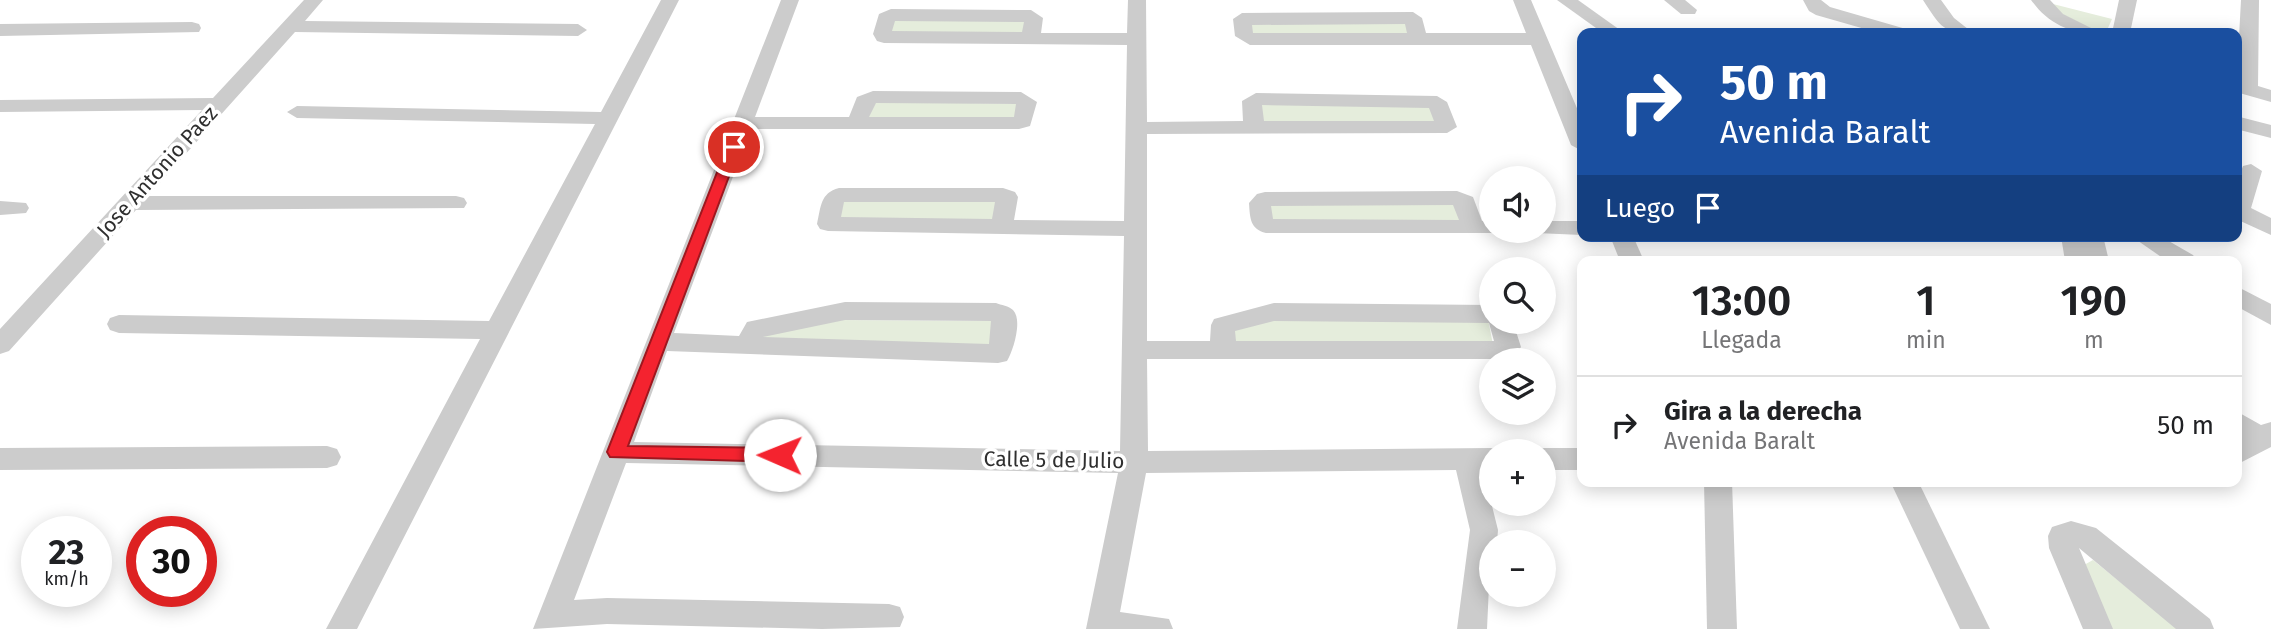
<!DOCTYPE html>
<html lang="es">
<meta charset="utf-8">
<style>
body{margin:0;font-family:"Fira Sans",sans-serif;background:#f6f6f6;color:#202124;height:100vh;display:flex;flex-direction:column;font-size:26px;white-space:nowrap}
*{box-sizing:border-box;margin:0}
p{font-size:23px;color:#757577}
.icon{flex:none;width:38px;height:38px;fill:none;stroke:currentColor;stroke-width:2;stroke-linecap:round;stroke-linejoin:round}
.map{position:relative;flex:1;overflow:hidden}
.sheet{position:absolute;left:1577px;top:256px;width:665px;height:231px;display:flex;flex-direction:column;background:#fff;border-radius:14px;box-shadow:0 4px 18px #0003}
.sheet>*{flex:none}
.guide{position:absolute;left:1577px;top:28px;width:665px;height:214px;border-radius:14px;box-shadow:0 4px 18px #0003;background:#1a4fa0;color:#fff;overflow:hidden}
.tools{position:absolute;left:1479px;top:166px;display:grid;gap:14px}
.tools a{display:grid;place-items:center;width:77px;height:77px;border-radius:50%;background:#fff;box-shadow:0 4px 18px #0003;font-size:35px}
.speed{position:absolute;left:21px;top:516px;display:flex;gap:14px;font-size:35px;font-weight:700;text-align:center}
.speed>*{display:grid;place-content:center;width:91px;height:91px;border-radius:50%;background:#fff;box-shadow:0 4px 18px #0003;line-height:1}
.speed small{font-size:18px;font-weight:400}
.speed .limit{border:10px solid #d22;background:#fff;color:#111}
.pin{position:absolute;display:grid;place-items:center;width:60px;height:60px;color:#fff;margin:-30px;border:4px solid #fff;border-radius:50%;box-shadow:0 2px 7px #0007}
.me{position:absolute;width:77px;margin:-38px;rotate:271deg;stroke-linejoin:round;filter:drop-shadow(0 0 5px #0008)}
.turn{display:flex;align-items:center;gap:24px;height:147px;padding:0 28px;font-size:32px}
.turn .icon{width:91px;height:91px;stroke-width:2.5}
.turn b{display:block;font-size:49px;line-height:60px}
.then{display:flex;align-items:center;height:66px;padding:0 28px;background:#0003;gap:14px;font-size:26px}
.eta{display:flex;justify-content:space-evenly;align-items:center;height:119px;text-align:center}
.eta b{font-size:42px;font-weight:600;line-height:49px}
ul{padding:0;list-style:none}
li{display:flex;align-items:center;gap:21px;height:98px;padding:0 28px;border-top:2px solid #e0e0e0}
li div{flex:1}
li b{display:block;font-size:26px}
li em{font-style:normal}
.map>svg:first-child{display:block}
.green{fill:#e5eddc}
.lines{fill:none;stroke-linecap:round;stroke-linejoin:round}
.minor{fill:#ccc;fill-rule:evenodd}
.route{fill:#f4232f;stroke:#9f171f;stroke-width:2}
.labels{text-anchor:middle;stroke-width:7;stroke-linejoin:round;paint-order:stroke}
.street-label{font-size:21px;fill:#2f2f2f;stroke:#fff}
</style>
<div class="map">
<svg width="2271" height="629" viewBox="0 0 2271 629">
<rect width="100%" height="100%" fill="#fff"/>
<g class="green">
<path d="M 2049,3 L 2112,19 L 2108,28 L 2098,32 L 2055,12 Z"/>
<path d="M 892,19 L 1029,19 L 1025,34 L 890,32 Z"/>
<path d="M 1252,22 L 1407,23 L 1410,36 L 1252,34 Z"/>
<path d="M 871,101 L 1018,104 L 1016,119 L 865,119 Z"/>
<path d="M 1261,104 L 1432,107 L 1435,123 L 1263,122 Z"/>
<path d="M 843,200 L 997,200 L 996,221 L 838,220 Z"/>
<path d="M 1456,204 L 1461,223 L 1271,221 L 1268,205 Z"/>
<path d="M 1267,316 L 1488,319 L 1493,345 L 1234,343 L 1232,325 Z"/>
<path d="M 837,320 L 992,321 L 990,347 L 763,339 L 764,333 Z"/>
<path d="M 2093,560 L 2178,629 L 2105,629 L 2084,565 Z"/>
</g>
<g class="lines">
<g class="minor">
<path d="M 304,0 L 323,0 L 305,21 L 578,24 L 587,30 L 578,36 L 295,32 L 148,196 L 456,196 L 464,198 L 467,203 L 464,208 L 136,210 L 9,351 L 0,354 L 0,329 L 202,110 L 0,112 L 0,100 L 213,98 Z"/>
<path d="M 661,0 L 679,0 L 357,629 L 326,629 L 480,339 L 119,333 L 110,330 L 107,324 L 110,318 L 119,315 L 489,321 L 595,124 L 297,118 L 287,112 L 297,106 L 601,112 Z"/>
<path d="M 781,0 L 799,0 L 755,117 L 849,117 L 857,97 L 873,91 L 1021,92 L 1037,102 L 1030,126 L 1019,129 L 751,129 L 674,333 L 739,336 L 747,322 L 845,302 L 996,303 C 1001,305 1009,306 1013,310 C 1023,320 1013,351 1007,361 L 998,363 L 667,351 L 634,442 L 1120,451 L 1124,236 L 828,231 L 820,229 L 817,224 C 821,207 820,193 839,188 L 1003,188 L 1015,192 L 1018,197 L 1014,220 L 1124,221 L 1127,45 L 884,43 L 877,41 L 873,34 L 879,14 L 891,9 L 1031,10 L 1043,18 L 1041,33 L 1127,33 L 1128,0 L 1146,0 L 1147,122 L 1243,121 L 1242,101 L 1256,93 L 1437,96 L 1447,102 L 1457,127 L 1447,133 L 1147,134 L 1147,341 L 1210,341 L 1211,325 L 1214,319 L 1274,303 L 1491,305 L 1491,322 L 1513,322 L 1521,347 L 1517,353 L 1503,359 L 1147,359 L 1148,451 L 1491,448 L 1501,451 L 1491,452 L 1491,470 L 1483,470 L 1498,530 L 1497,542 L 1491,542 L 1487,629 L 1457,629 L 1470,530 L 1456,470 L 1146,473 L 1120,612 L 1169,619 L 1173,629 L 1086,629 L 1118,473 L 626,463 L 574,600 L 607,598 L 889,604 L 900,607 L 904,617 L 900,627 L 822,629 L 607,624 L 533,629 ZM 895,21 L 1024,22 L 1022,32 L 892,31 ZM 876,103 L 1016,104 L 1014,117 L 869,117 ZM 1262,105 L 1429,108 L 1434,121 L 1264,121 ZM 844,202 L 995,202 L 992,219 L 841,217 ZM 845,320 L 991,321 L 989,344 L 763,337 ZM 1274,321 L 1489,323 L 1494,341 L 1236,341 L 1235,331 Z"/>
<path d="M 1513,0 L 1531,0 L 1582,120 L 1582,151 L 1571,145 L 1531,45 L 1250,45 L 1235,36 L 1233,19 L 1242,13 L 1413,12 L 1422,18 L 1426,33 L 1526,33 ZM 1405,24 L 1407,33 L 1253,33 L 1252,25 Z"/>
<path d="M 1557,0 L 1578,0 L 1620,30 L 1618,33 L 1603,33 Z"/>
<path d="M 1664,0 L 1685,0 L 1697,10 L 1695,14 L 1681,14 Z"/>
<path d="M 1803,0 L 1821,0 L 1830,7 L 1906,29 L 1908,33 L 1879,33 L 1816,15 L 1809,11 Z"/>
<path d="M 1923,0 L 1941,0 L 1954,18 L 1973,33 C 1942,34 1939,24 1923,0 Z"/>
<path d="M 2031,0 L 2050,0 L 2063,14 L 2101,33 C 2071,34 2049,25 2031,0 Z"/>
<path d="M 2119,0 L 2137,0 L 2130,33 L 2112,33 Z"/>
<path d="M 2241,0 L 2259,0 L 2258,86 L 2271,90 L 2271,102 L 2236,92 Z"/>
<path d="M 192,22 L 199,24 L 201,28 L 199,32 L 0,36 L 0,24 Z"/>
<path d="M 2236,116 L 2271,125 L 2271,138 L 2236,129 Z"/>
<path d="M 2251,164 L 2262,171 L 2251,208 L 2271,218 L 2271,235 L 2236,219 L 2236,183 L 2243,166 Z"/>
<path d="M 1457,191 L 1473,197 L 1482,221 L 1491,221 L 1491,231 L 1500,231 L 1499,233 L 1266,233 C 1250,229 1250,218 1249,203 L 1257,194 L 1265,192 ZM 1271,206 L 1453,205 L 1459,220 L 1273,219 Z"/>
<path d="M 0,201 L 26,203 L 29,208 L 26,213 L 0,215 Z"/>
<path d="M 1544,221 L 1582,221 L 1582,235 L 1536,233 L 1535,231 L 1544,231 Z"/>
<path d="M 1610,236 L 1633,236 L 1644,261 L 1620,261 Z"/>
<path d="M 1946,236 L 1983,236 L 1980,241 L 1949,241 Z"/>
<path d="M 2061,236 L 2103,236 L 2109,261 L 2065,261 Z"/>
<path d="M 2131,236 L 2160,236 L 2193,255 L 2197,261 L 2167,261 Z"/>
<path d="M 2236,286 L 2271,304 L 2271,325 L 2236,306 Z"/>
<path d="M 2236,411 L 2261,425 L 2271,422 L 2271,447 L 2236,465 L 2236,440 L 2240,438 L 2236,435 Z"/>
<path d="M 327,446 L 337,449 L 341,457 L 337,465 L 327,468 L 0,470 L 0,448 Z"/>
<path d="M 1544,448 L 1582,448 L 1582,470 L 1544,470 L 1544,452 L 1534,452 Z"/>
<path d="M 1704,481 L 1732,481 L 1737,629 L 1707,629 Z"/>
<path d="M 1890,481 L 1918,481 L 1990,629 L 1960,629 Z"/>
<path d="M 2071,521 L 2096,528 L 2210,619 L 2214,629 L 2176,629 L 2079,548 L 2113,629 L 2083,629 L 2049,548 L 2048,536 L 2052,527 Z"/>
</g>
</g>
<path class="route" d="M 734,143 L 740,147 L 628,446 L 780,448 L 789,455 L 780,462 L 610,457 L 607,452 L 727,147 Z"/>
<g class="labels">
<g class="street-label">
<text transform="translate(157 172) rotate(-48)" y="7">Jose Antonio Paez</text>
<text transform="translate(1054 460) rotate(1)" y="7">Calle 5 de Julio</text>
</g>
</g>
</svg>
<div class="tools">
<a><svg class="icon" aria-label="sound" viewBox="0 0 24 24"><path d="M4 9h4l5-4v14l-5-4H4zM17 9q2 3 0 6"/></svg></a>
<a><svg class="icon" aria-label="search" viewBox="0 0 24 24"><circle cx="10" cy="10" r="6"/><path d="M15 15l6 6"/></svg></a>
<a><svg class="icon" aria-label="layers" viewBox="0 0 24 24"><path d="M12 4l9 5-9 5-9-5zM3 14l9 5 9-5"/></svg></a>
<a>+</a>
<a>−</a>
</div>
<div class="speed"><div>23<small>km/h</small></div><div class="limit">30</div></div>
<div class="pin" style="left:734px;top:147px;background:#d93025"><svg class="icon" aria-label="arrive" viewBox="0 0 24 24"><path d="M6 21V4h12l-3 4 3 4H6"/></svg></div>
<svg class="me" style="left:780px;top:455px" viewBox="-20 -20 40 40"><circle r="19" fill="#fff"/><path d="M0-13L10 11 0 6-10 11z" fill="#f4232f"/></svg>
<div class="guide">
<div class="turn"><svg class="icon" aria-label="right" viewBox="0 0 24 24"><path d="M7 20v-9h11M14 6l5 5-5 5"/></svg><div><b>50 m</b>Avenida Baralt</div></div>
<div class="then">Luego<svg class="icon" aria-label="arrive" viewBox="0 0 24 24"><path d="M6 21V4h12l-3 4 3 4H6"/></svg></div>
</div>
<section class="sheet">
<div class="eta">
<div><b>13:00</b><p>Llegada</p></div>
<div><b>1</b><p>min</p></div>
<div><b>190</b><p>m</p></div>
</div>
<ul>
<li><svg class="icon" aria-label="right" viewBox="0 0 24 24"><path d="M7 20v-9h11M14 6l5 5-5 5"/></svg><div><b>Gira a la derecha</b><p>Avenida Baralt</p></div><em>50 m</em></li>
</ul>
</section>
</div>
